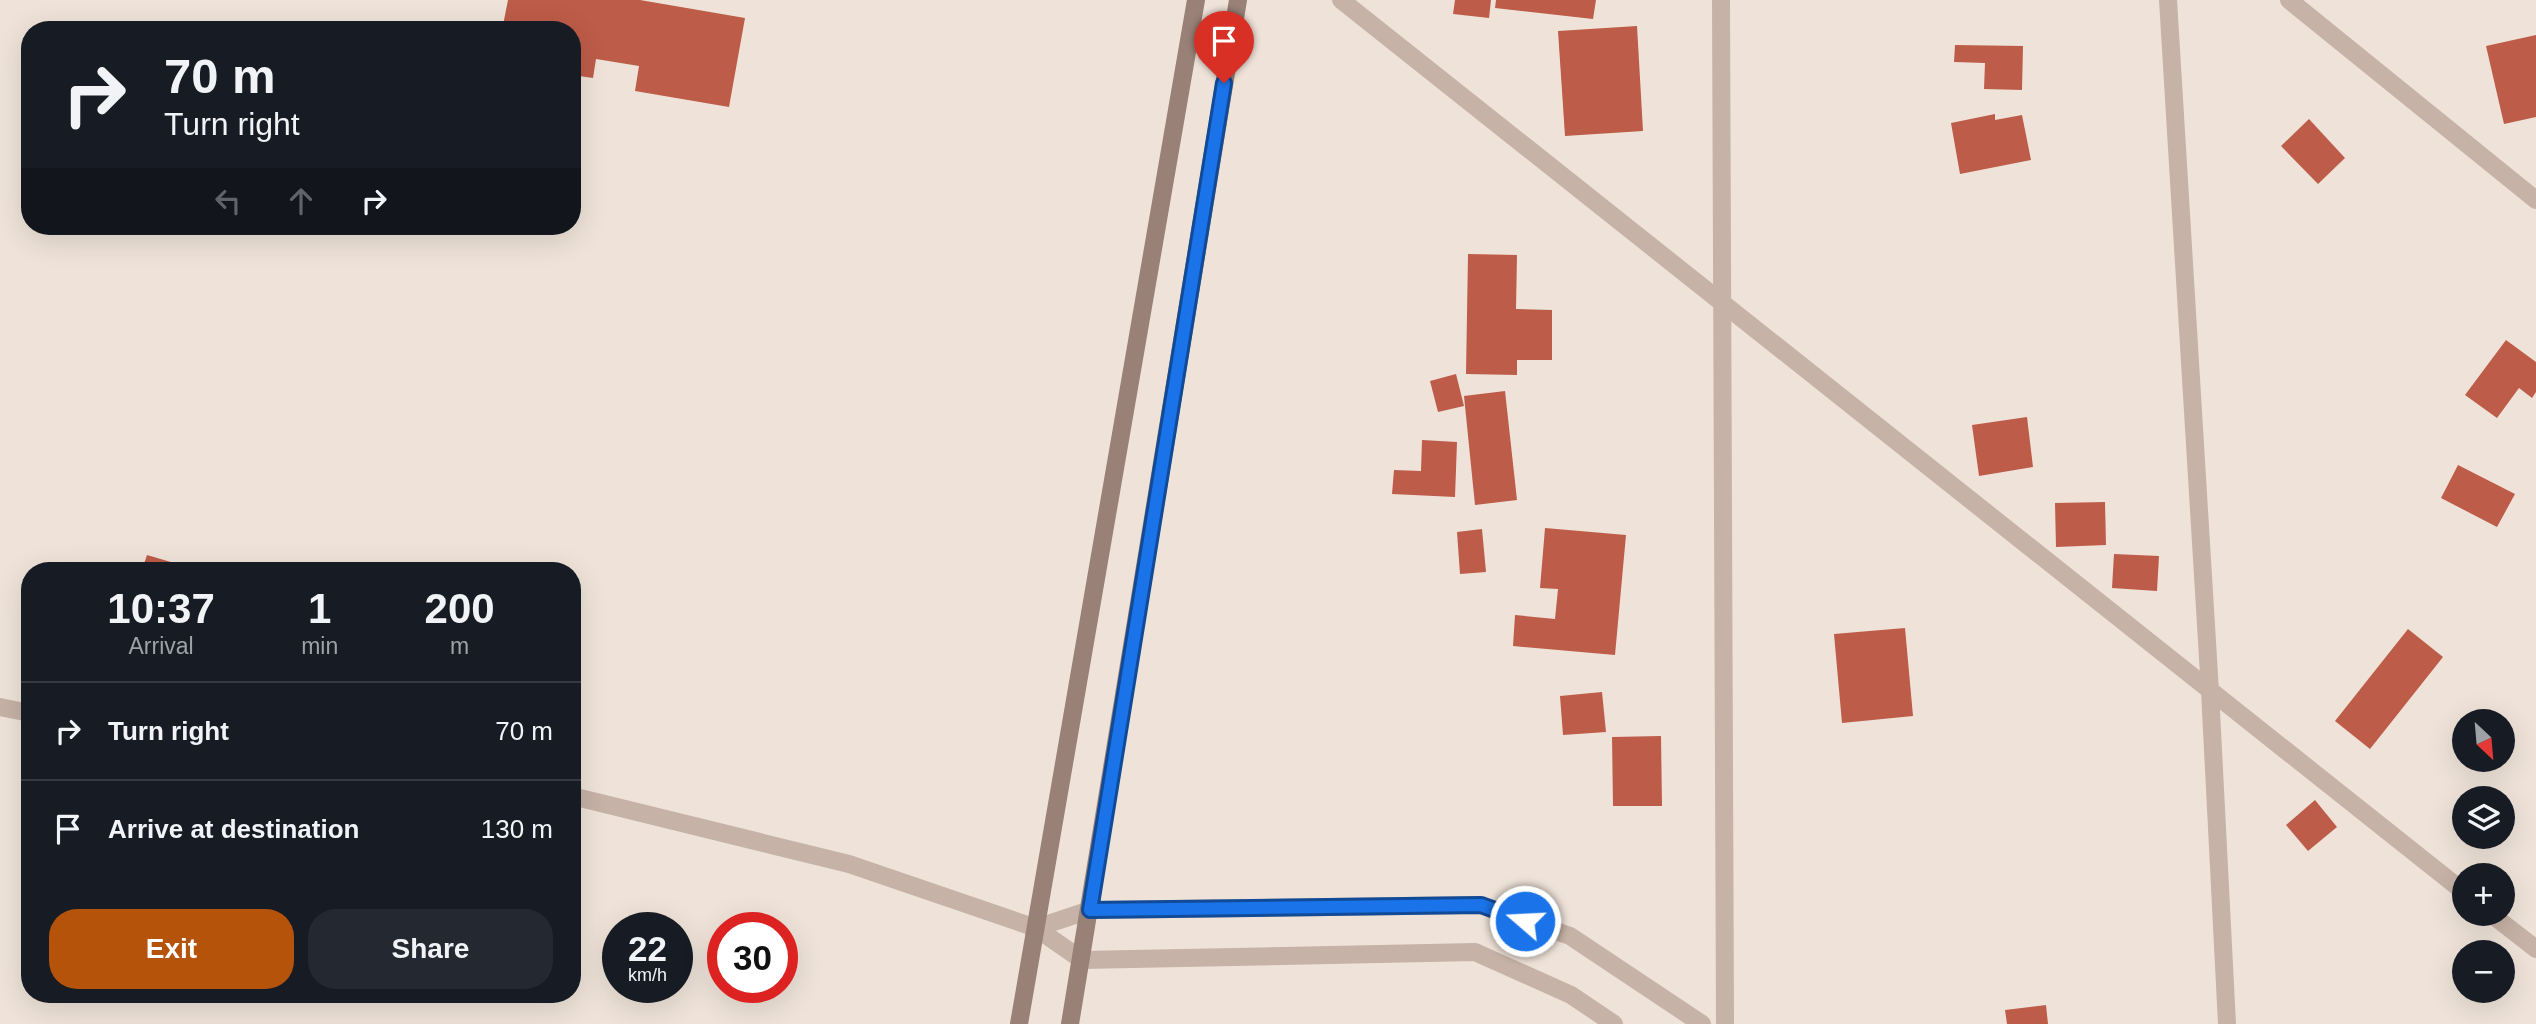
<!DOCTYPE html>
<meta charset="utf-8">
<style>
body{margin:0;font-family:Helvetica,sans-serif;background:#242831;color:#f1f3f6;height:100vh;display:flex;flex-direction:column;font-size:26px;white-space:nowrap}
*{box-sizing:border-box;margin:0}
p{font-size:23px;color:#9ea1a6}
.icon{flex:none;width:38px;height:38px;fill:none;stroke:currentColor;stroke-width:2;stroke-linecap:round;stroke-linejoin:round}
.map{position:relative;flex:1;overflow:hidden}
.panel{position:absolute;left:21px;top:562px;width:560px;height:441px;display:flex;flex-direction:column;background:#171b24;border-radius:28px;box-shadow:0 7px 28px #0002}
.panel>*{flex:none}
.hud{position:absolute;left:21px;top:21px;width:560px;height:214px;border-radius:28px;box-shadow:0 7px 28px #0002;background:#171b24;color:#f1f3f6;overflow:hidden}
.needle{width:46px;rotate:154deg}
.buttons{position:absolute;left:2452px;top:709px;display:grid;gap:14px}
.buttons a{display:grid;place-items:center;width:63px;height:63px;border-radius:50%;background:#171b24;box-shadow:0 7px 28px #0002;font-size:35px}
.speed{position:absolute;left:602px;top:912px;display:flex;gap:14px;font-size:35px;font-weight:700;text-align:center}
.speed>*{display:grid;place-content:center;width:91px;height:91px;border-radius:50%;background:#171b24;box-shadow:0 7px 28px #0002;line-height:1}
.speed small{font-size:18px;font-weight:400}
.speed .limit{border:10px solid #d22;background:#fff;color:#111}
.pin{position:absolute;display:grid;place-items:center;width:60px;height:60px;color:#fff;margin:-72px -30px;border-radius:50% 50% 50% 0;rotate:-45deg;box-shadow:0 0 7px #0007}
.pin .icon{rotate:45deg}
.me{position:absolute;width:77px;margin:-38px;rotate:289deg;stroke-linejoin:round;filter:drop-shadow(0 0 5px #0008)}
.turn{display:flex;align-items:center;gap:24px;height:147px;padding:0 28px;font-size:32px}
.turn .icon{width:91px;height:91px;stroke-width:2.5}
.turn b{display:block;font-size:49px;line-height:60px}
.lanes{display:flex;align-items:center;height:66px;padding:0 28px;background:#0003;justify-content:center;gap:35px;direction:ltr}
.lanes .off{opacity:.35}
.eta{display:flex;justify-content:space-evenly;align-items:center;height:119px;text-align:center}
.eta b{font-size:42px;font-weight:800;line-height:49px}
.primary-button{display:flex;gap:14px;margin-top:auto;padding:14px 28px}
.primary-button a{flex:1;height:80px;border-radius:28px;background:#b45309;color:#fff;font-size:28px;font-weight:800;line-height:80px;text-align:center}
.primary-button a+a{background:#242831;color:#f1f3f6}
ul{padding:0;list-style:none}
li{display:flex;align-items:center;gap:21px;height:98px;padding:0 28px;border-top:2px solid #363941}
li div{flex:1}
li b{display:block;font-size:26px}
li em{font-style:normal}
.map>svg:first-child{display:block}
.building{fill:#bd5c48}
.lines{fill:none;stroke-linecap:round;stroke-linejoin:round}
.street{stroke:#c6b2a6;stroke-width:18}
.secondary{stroke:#998177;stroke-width:18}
.route-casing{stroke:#114b97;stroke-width:18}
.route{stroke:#1a73e8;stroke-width:12}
</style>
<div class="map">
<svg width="2536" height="1024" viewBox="0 0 2536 1024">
<rect width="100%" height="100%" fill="#efe3d9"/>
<g class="building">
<path d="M 508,0 L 640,0 L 745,18 L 729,107 L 635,91 L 639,66 L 596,59 L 593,78 L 572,75 L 572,30 L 502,30 Z"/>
<path d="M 1455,0 L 1491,0 L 1489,18 L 1453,14 Z"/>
<path d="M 1496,0 L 1596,0 L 1593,19 L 1495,8 Z"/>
<path d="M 1637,26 L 1643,131 L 1565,136 L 1558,31 Z"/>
<path d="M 2536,35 L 2536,117 L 2504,124 L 2486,46 Z"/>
<path d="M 1955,45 L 2023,46 L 2022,90 L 1984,89 L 1985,63 L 1954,62 Z"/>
<path d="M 1995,114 L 1995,120 L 2022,115 L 2031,160 L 1960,174 L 1951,123 Z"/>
<path d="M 2309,119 L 2345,158 L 2318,184 L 2281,146 Z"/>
<path d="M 1468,254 L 1517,255 L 1516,309 L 1552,310 L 1552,360 L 1517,360 L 1517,375 L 1466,374 Z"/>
<path d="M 2506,340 L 2536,362 L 2536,392 L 2532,398 L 2519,388 L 2497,418 L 2465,395 Z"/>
<path d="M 1456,374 L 1464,406 L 1438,412 L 1430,381 Z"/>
<path d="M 1505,391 L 1517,500 L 1475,505 L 1464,396 Z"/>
<path d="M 2027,417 L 2033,467 L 1979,476 L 1972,425 Z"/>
<path d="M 1422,440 L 1457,442 L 1455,497 L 1392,494 L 1394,470 L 1421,471 Z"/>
<path d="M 2458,465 L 2515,494 L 2497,527 L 2441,498 Z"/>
<path d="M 2105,502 L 2106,545 L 2056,547 L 2055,503 Z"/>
<path d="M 1545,528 L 1626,535 L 1615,655 L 1513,646 L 1515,615 L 1555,619 L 1558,589 L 1540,588 Z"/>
<path d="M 1482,529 L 1486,572 L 1460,574 L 1457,532 Z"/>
<path d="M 2114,554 L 2159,556 L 2157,591 L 2112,588 Z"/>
<path d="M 147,555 L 198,570 L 142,570 Z"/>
<path d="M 1905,628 L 1913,716 L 1842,723 L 1834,634 Z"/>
<path d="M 2408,629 L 2443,657 L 2370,749 L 2335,721 Z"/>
<path d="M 1602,692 L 1606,732 L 1563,735 L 1560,696 Z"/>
<path d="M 1661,736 L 1662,806 L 1613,806 L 1612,737 Z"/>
<path d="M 2315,800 L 2337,827 L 2308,851 L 2286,825 Z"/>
<path d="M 2046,1005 L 2048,1024 L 2007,1024 L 2005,1010 Z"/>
</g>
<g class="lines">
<g class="street">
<path d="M 1341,0 L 2464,892"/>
<path d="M 1721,0 L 1725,1024"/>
<path d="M 2168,0 L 2210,691 L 2227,1024"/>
<path d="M 2289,0 L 2536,200"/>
<path d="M 0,707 L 30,713"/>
<path d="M 572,796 L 849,864 L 1036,928"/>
<path d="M 2491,914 L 2536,949"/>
<path d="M 1614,1024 L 1571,995 L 1475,952 L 1082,960 L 1036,928 L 1090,910 L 1481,905 L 1570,936 L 1702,1024"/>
</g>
<g class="secondary">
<path d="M 1019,1024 L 1196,0"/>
<path d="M 1070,1024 L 1238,0"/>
</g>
</g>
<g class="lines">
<defs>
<path id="route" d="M 1224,83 L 1090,910 L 1481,905 L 1525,921"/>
</defs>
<use href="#route" class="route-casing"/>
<use href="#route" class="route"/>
</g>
</svg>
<div class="buttons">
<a><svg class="needle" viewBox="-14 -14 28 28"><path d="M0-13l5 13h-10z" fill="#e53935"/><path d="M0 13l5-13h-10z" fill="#9ea1a6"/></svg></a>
<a><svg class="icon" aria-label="layers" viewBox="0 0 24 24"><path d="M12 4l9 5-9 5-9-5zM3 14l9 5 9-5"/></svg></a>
<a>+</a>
<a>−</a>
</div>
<div class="speed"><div>22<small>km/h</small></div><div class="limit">30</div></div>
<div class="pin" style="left:1224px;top:83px;background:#d93025"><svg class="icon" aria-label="arrive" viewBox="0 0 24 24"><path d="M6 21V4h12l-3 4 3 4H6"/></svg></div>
<svg class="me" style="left:1525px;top:921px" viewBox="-20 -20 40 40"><circle r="17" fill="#1a73e8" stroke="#fff" stroke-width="3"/><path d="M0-11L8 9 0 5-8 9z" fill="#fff"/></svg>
<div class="hud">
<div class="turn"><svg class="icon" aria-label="right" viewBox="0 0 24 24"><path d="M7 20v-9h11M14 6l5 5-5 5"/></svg><div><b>70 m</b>Turn right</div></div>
<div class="lanes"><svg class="icon off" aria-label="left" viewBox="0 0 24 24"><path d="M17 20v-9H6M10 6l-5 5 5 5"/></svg><svg class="icon off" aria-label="ahead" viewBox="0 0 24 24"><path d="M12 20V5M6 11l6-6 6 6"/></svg><svg class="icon" aria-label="right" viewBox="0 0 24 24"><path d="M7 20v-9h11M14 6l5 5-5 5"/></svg></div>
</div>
<section class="panel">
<div class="eta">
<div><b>10:37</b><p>Arrival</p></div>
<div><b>1</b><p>min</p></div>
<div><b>200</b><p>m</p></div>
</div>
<ul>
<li><svg class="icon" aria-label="right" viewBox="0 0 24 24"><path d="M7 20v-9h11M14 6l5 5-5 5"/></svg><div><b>Turn right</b></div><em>70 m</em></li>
<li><svg class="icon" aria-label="arrive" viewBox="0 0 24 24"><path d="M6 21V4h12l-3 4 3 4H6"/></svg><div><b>Arrive at destination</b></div><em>130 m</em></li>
</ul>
<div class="primary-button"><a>Exit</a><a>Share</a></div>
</section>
</div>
